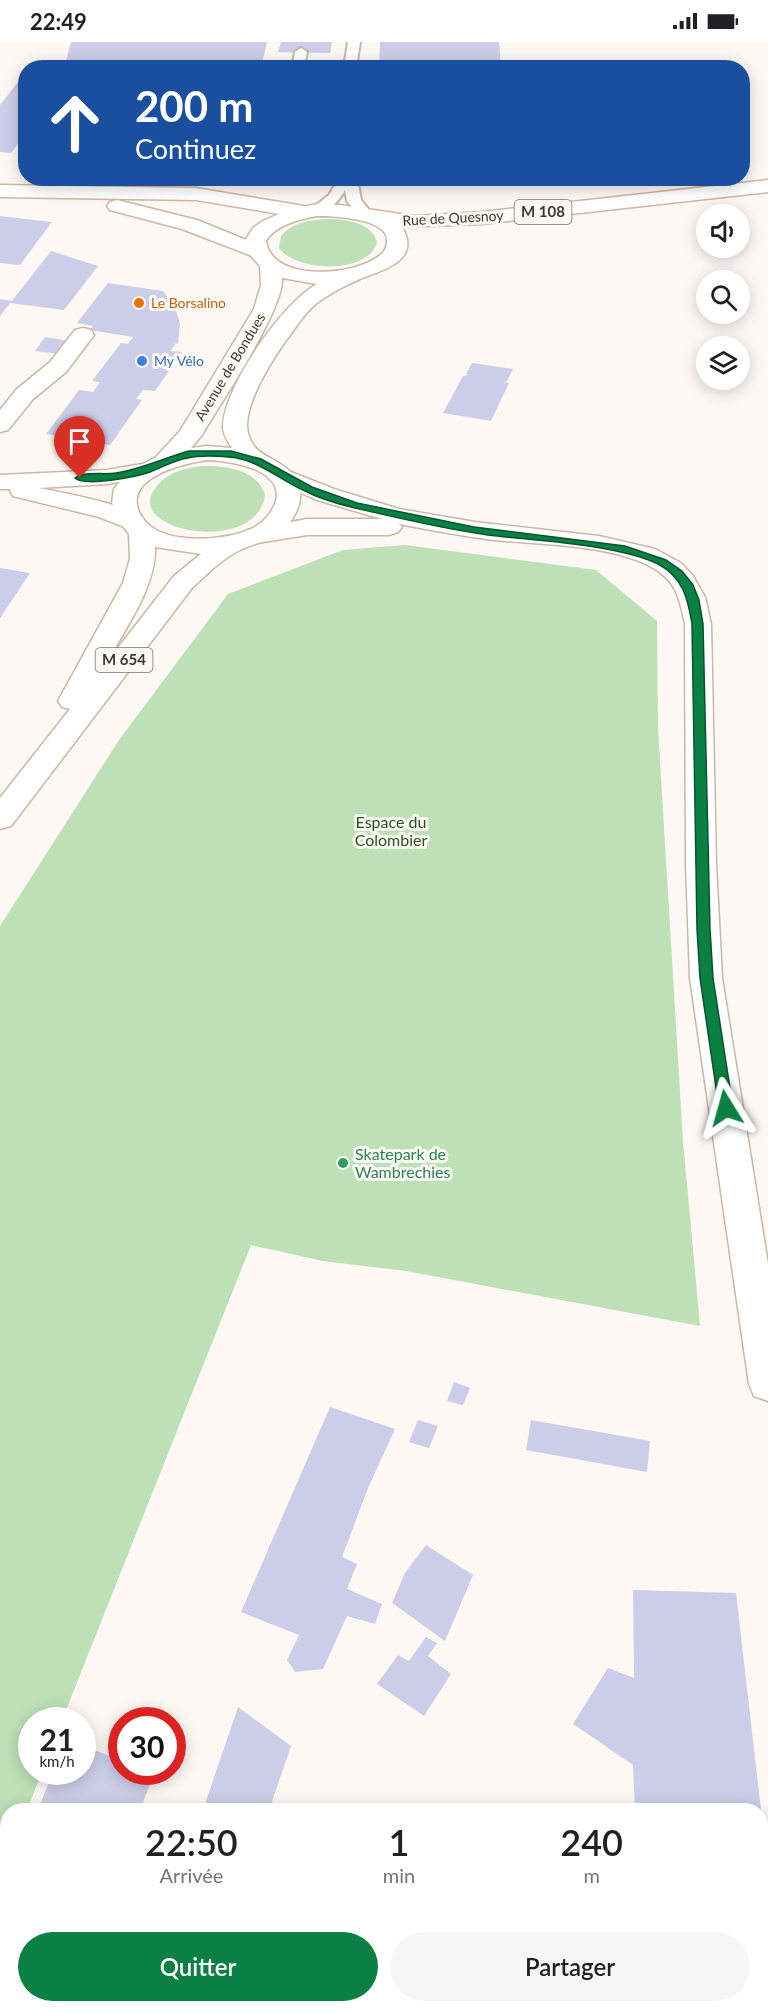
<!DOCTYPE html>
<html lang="fr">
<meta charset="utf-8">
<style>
body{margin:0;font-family:Lato,sans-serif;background:#f6f6f6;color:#202124;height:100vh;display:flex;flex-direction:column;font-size:22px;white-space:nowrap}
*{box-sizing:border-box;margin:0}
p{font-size:20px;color:#757577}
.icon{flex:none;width:33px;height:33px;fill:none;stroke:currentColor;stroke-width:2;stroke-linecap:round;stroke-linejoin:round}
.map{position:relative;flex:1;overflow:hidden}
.details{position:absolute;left:0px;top:1761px;width:768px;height:210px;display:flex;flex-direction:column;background:#fff;border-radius:24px 24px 0 0;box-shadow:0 3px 15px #0003}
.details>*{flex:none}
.hud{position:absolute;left:18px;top:18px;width:732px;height:126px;border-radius:24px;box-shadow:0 3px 15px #0003;background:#1a4fa0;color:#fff;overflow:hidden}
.controls{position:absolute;left:696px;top:162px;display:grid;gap:12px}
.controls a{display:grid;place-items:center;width:54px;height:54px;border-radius:50%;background:#fff;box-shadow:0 3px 15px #0003;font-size:30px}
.speed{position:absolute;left:18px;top:1665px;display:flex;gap:12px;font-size:30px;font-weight:700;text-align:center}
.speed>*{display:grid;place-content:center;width:78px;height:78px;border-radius:50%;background:#fff;box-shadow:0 3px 15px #0003;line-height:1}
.speed small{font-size:15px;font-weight:400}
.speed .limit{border:9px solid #d22;background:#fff;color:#111}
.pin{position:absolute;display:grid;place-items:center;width:51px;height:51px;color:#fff;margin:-62px -26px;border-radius:50% 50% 50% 0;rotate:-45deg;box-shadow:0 0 6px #0007}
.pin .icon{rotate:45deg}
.me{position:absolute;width:66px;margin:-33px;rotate:352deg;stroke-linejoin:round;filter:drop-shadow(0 0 4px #0008)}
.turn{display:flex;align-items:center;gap:21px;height:126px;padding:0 18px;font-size:27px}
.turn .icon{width:78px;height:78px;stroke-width:2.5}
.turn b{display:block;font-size:42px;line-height:51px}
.eta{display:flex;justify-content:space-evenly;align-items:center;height:102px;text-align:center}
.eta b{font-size:36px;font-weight:600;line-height:42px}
.primary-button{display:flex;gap:12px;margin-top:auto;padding:12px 18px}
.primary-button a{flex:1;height:69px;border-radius:36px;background:#0b8043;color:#fff;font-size:24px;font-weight:600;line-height:69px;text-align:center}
.primary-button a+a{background:#f6f6f6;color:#202124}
.status{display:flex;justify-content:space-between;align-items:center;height:42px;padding:0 30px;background:#fff;direction:ltr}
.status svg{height:16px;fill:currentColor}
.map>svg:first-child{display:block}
.green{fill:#bde0b7}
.building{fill:#cccde8}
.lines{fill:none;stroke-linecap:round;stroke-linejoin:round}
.service-casing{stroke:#ccb7a2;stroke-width:4}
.minor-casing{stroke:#ccb7a2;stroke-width:3}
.tertiary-casing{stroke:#ccb7a2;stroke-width:3}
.primary-casing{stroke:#ccb7a2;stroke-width:3}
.service{fill:#fff;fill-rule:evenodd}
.minor{fill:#fff;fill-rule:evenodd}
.tertiary{fill:#fff;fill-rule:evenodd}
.primary{fill:#fff;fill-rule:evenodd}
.route{fill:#0b8043;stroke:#07532c;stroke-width:1.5}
.food-dot{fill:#e8710a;stroke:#fdf8f4;stroke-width:2}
.shop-dot{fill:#3f7fe0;stroke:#fdf8f4;stroke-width:2}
.leisure-dot{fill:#2e9e5b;stroke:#fdf8f4;stroke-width:2}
.labels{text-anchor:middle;stroke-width:6;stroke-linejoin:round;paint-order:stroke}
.far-street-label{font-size:14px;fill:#40382f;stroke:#fdf8f4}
.far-food-label{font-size:14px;fill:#c56008;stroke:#fdf8f4;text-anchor:start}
.far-shop-label{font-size:14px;fill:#366cbe;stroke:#fdf8f4;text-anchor:start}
.shield{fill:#fdf8f4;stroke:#79726a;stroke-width:1.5}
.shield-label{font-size:15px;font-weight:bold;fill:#40382f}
.park-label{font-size:16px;fill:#25571d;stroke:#fdf8f4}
.leisure-label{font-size:16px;fill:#27864d;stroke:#fdf8f4;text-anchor:start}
</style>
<div class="status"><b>22:49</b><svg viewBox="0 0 49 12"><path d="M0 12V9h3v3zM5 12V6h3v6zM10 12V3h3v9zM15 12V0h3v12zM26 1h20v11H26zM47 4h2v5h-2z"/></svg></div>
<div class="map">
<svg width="768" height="1971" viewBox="0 0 768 1971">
<rect width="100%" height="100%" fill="#fdf8f4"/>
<g class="green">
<path d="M 333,177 C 350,178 373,182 377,201 C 367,233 296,230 279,206 L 281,194 C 293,179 315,177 333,177 Z"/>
<path d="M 205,424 C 228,424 257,428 265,453 C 258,514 120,490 156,445 C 167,430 188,425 205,424 Z"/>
<path d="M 405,503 L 596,528 L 657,579 L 658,686 L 683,1099 L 700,1284 L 406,1229 L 323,1219 L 251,1203 L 62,1678 L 32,1678 L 32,1730 L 42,1730 L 27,1768 L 8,1768 L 7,1820 L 0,1839 L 0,884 L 119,698 L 228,552 L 343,508 Z"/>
</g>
<g class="building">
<path d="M 71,0 L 267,0 L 261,26 L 64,26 Z"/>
<path d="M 281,0 L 332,0 L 330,11 L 278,10 Z"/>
<path d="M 380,0 L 499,0 L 501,26 L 379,26 Z"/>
<path d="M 26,30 L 26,91 L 11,111 L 0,110 L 0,63 Z"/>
<path d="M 0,174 L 52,180 L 20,223 L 0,221 Z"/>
<path d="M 51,209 L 98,224 L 64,268 L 10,261 L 0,274 L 0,257 L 12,259 Z"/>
<path d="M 108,241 L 163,249 L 175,265 L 180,282 L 178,302 L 176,301 L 170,309 L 182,310 L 155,349 L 143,348 L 136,357 L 142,358 L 110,403 L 46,392 L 79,348 L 93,350 L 100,340 L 92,339 L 121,301 L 128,302 L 133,295 L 90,288 L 93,284 L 77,281 Z"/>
<path d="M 45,295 L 70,299 L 60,312 L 35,309 Z"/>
<path d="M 472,321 L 513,327 L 507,339 L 503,340 L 509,341 L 491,379 L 443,371 L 463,334 L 469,333 L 466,332 Z"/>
<path d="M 0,526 L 30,531 L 0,576 Z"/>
<path d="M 454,1340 L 470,1346 L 463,1363 L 447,1359 Z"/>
<path d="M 330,1365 L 395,1387 L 368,1446 L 342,1515 L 357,1522 L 347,1547 L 382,1562 L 375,1582 L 347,1574 L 323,1627 L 295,1630 L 287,1618 L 299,1593 L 241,1570 Z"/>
<path d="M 418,1378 L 438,1384 L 429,1406 L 409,1400 Z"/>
<path d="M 531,1378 L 650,1399 L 647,1430 L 526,1408 Z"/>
<path d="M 426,1503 L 473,1533 L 445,1599 L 392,1561 L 405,1531 Z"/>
<path d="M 633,1548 L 736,1551 L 761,1768 L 635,1768 L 633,1723 L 573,1682 L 608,1626 L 634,1636 Z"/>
<path d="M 426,1595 L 437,1601 L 428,1614 L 451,1632 L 424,1674 L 377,1642 L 398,1613 L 409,1619 Z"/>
<path d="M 238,1665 L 291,1704 L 269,1768 L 203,1768 Z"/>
<path d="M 82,1704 L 122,1718 L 122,1730 L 155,1730 L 140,1768 L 38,1768 L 53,1730 L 82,1730 Z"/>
<path d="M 760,1773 L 768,1824 L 768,1948 L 763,1953 L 760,1952 Z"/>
<path d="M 7,1845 L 8,1845 L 8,1883 L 0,1880 L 0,1864 Z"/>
<path d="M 160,1964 L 204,1964 L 202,1971 L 180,1971 Z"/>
<path d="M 325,1964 L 352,1964 L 366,1971 L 322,1971 Z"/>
</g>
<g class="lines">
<defs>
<g id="service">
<path d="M 348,0 L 360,0 L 356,26 L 344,26 Z"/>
<path d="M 301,6 L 307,10 L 304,26 L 292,26 L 295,10 Z"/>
<path d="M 339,136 L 357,136 L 361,158 L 373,173 L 371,176 L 361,176 L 347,159 L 345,148 C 339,159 326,174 312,171 L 310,168 L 329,153 Z"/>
</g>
<g id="minor">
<path d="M 83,286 L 91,288 L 94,293 L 66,330 L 33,357 L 8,388 L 0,390 L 0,368 L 17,347 L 50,320 L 75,288 Z"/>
<path d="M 148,421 L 157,423 L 160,428 L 157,433 L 107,442 L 39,446 C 62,451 132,462 145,480 L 141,485 L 132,488 L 99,475 L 13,454 L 10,449 L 11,447 L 0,447 L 0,433 L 107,428 Z"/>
<path d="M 278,425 L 334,447 L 399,467 L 475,480 L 599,494 L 655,507 L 681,521 L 693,534 L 705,555 L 711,582 L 716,822 L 722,936 L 768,1222 L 768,1359 L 754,1354 L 749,1342 L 690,936 L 686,822 L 685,582 C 681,564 678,545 663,533 C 627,502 540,503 494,498 C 462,494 431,488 399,482 L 402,485 L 398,490 L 389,493 L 307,493 L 257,501 L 248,498 L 244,493 L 248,488 L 307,477 L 382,477 L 317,458 L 269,437 L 266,432 L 269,427 Z"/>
</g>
<g id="tertiary">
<path d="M 0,143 L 196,146 L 304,164 L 311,166 L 314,170 L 311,174 L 304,176 L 196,158 L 0,155 Z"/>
<path d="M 117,158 L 197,178 L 266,206 L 269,210 L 266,214 L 259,216 L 252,214 L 182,187 L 110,168 L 107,164 L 110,160 Z"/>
</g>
<path id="primary" d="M 768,138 L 768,150 L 482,182 L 402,185 C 422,219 382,228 360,237 C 348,242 335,249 324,256 C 311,264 301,277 293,289 C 277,310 241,363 248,391 C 254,414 271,413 286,426 C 307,443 303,466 286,485 C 274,498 258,500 242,507 C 224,515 207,532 192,546 L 11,784 L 0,787 L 0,756 L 70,667 L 62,665 L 58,659 L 123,541 L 130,517 L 129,492 L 116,475 L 112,460 L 114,447 L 127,431 L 156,415 L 180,389 L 254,267 L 261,243 L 260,224 L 246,208 L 245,199 L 253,186 L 263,179 L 288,168 L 317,162 L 340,163 L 414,174 L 482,170 ZM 317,174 C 333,174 387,176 387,198 C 387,205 385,210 379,214 C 354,234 272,241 266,199 C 275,183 300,177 317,174 ZM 282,236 L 317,242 C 283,260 223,346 223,385 C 223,393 228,400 232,406 L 207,404 L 191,406 L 202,393 C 220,362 285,266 282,236 ZM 207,418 C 229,419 284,426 276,459 C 272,471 264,480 253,486 C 227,499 160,505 142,475 C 118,437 181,422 207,418 ZM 155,505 L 201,512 L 174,534 L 107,620 C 125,587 157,543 155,505 Z"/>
</defs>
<use href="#service" class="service-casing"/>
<use href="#minor" class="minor-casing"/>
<use href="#tertiary" class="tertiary-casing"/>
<use href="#primary" class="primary-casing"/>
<use href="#service" class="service"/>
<use href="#minor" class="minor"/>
<use href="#tertiary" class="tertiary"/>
<use href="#primary" class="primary"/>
</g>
<path class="route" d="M 189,409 L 231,409 L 261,417 L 312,445 L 357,461 L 474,485 L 625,504 L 666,518 L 682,529 L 693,543 L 699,558 L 703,582 L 710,887 L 713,936 L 733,1066 L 731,1070 L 721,1070 L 719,1066 L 700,936 L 697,887 L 692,582 C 688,557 683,535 658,522 C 616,502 536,499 488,493 C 444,487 398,476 355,466 C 338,462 318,456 303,448 C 279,437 257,417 229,415 C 217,414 200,413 188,416 C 174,418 163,425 150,430 C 136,435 85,445 75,436 C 85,429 104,433 116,431 C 142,427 164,416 189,409 Z"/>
<circle class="food-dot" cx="139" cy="261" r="6"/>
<circle class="shop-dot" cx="142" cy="319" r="6"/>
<circle class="leisure-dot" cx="343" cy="1121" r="6"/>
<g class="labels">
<g class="far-street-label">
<text transform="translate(453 176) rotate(-3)" y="5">Rue de Quesnoy</text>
<text transform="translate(230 325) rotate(-59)" y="5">Avenue de Bondues</text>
</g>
<g class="far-food-label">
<text x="151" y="266">Le Borsalino</text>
</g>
<g class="far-shop-label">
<text x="154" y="324">My Vélo</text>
</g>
<g class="shield">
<rect x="514.5" y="158" width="57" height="24" rx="4.5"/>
<rect x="95.5" y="606" width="57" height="24" rx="4.5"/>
</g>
<g class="shield-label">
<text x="543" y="175">M 108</text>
<text x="124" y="623">M 654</text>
</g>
<g class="park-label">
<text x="391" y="786">Espace du<tspan x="391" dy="18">Colombier</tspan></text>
</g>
<g class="leisure-label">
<text x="355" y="1118">Skatepark de<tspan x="355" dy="18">Wambrechies</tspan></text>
</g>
</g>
</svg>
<div class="controls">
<a><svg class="icon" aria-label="sound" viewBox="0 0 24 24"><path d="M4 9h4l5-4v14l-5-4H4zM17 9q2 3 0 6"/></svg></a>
<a><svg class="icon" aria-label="search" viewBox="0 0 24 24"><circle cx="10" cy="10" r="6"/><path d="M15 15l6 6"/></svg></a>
<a><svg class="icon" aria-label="layers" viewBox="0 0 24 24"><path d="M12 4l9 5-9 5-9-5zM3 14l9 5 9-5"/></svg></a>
</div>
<div class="speed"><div>21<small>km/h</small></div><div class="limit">30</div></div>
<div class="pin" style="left:80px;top:436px;background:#d93025"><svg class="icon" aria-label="arrive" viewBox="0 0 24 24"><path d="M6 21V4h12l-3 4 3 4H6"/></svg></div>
<svg class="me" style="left:726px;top:1066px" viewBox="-20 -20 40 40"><path d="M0-17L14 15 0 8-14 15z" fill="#0b8043" stroke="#fff" stroke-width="4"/></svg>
<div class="hud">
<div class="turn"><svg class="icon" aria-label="ahead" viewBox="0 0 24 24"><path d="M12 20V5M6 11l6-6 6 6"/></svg><div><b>200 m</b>Continuez</div></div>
</div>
<section class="details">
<div class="eta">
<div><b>22:50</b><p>Arrivée</p></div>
<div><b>1</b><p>min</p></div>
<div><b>240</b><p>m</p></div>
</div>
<div class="primary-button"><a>Quitter</a><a>Partager</a></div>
</section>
</div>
